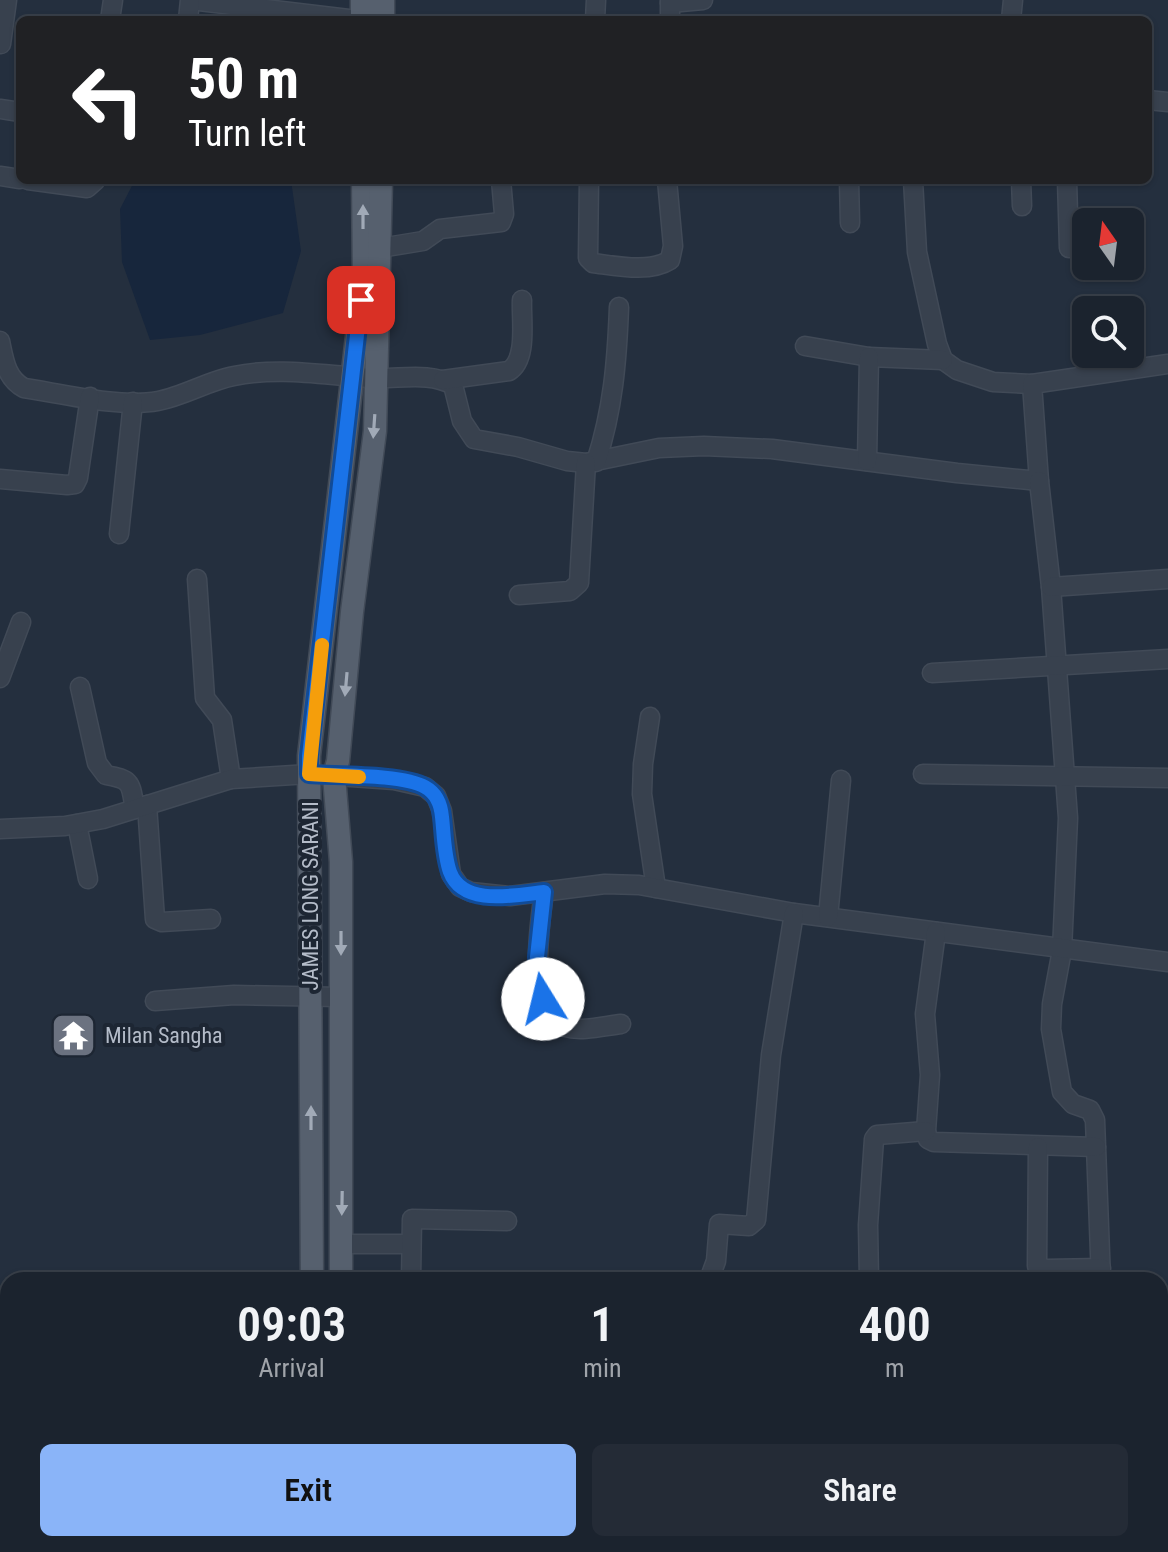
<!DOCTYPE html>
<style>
body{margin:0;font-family:"Roboto Condensed",sans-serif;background:#242b36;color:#f1f3f6;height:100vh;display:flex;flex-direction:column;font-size:30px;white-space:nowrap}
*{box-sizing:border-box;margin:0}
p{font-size:26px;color:#a0a4aa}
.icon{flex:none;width:44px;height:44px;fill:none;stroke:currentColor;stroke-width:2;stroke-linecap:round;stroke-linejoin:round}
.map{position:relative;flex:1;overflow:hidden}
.drawer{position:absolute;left:0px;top:1272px;width:1168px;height:280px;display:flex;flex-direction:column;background:#1b232e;border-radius:24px 24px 0 0;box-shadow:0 2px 6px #0004,0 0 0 2px #39404a}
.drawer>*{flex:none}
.banner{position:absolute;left:16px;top:16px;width:1136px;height:168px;border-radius:12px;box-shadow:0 2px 6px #0004,0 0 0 2px #39404a;background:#202124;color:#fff;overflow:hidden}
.needle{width:52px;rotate:346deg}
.fabs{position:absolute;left:1072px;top:208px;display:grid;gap:16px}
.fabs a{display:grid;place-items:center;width:72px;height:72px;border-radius:12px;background:#1b232e;box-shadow:0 2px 6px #0004,0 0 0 2px #39404a;font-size:40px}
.pin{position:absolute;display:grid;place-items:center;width:68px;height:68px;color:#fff;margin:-34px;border-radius:16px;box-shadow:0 4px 12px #0006}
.me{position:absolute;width:88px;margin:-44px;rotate:351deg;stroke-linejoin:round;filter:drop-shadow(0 0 6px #0008)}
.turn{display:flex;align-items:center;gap:28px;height:168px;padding:0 40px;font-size:36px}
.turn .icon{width:104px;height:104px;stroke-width:2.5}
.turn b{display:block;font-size:56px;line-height:68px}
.eta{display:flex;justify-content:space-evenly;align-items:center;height:136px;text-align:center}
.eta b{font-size:48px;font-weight:600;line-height:56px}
.primary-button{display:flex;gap:16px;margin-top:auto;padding:16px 40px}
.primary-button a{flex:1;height:92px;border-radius:12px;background:#8ab4f8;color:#111;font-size:32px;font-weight:600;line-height:92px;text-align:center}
.primary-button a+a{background:#242b36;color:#f1f3f6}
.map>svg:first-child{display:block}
.water{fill:#17263c}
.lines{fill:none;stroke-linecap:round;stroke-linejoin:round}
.minor-casing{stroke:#414a57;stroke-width:21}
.major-casing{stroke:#414a57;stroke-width:25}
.minor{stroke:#38414e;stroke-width:18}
.major{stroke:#56606e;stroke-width:22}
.oneway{fill:#a1aab7}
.route-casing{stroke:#114b97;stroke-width:20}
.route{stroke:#1a73e8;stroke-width:14}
.slow{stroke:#f59e0b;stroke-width:14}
.labels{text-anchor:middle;stroke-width:8;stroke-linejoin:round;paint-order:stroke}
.street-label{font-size:22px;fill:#b4bcc9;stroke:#1d2633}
.poi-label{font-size:22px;fill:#b4bcc9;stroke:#1d2633;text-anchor:start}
</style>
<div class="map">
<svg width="1168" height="1552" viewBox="0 0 1168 1552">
<rect width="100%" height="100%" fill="#242f3e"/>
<path class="water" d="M 135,180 L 291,180 L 301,251 L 283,313 L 200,335 L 150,340 L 122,262 L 120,209 Z"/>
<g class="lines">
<defs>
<g id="minor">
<path d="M 191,0 L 357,20"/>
<path d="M 670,3 L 703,0"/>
<path d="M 110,20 L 113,0"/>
<path d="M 188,20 L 190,0"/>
<path d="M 595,20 L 596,0"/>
<path d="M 670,20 L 670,0"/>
<path d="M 1011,20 L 1013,0"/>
<path d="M 1,44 L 7,0"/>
<path d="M 1148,100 L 1168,102"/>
<path d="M 0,109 L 20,112"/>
<path d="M 0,176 L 20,179"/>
<path d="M 28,180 L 87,188 L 96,180"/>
<path d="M 589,180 L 588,258 L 593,263 C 617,266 650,273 670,260 L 673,246 L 667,180"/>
<path d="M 849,180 L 850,223"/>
<path d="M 913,180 L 917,252 L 937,344 L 943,360 L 957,370 L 993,382 L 1032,384"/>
<path d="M 1021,180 L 1022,206"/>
<path d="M 1067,180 L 1069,248"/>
<path d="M 380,248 L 423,241 L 440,229 L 501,222 L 504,214 L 501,180"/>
<path d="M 0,341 C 4,360 6,378 24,388 C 63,394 120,408 158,401 C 184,396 208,381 234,376 C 281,366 327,376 375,378 C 401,379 430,372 453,385 L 462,421 L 474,439 L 518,447 L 567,461 L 586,463 L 659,448 L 704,446 L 772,449 L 957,473 L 1039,481 L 1032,384 L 1168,364"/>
<path d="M 805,346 L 869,357 L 943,360"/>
<path d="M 443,380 L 509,371 C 528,359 521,320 522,300"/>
<path d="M 867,461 L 869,357"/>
<path d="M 596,462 C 613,410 617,361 619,307"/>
<path d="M 0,479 L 67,485 L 75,484 L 78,478 L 90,397"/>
<path d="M 1039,481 L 1051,587 L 1068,818 L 1062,950 L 1052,1004 L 1051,1029 L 1062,1092 L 1073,1104 L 1090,1110 L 1095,1120 L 1101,1280"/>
<path d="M 119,534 L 133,402"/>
<path d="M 197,579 L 205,698 L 222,720 L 231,779"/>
<path d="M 1051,587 L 1168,579"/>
<path d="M 519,595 L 570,591 L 579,583 L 586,463"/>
<path d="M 932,673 L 1168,659"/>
<path d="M 0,678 L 21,622"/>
<path d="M 80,687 L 97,763 L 106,775 C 133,780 130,783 135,809"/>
<path d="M 650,717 L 643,764 L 642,794 L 656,888"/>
<path d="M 923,774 L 1168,778"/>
<path d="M 147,805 L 155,919 L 162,922 L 211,919"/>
<path d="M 77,824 L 88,879"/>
<path d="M 0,829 L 65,826 L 103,819 L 231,779 L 309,774 L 394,780 L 425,787 L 436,796 L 442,811 L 451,874 L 460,887 L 471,892 L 510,896 L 605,884 L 639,885 L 794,913 L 1168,962"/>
<path d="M 544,892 C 540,921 525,1017 565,1027 C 582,1032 604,1026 621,1024"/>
<path d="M 828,917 L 841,780"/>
<path d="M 936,932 L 925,1014 L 930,1075 L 926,1131 L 928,1139 L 934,1142 L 1096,1147"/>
<path d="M 155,1001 L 234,995 L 341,997"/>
<path d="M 1038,1147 L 1037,1266 L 1047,1269 L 1101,1268"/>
<path d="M 341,1244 L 411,1244"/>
<path d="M 411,1280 L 412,1219 L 507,1221"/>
<path d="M 709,1280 L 716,1261 L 719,1224 L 749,1226 L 756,1220 L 771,1055 L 794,913"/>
<path d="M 869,1280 L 868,1225 L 874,1139 L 877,1135 L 926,1131"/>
<path d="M 0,1366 L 8,1364"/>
<path d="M 0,1434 L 8,1443"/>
<path d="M 1160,1540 L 1168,1540"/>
<path d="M 130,1544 L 145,1552"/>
<path d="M 42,1552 L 43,1544"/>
<path d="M 489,1552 L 489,1544"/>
<path d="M 627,1552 L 647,1545 L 667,1544"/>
<path d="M 667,1552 L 667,1544 L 929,1551 L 1025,1544"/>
</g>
<g id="major">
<path d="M 362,0 L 362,20"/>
<path d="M 383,20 L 383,0"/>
<path d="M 312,1280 L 309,756 L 364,275 L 363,180"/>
<path d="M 341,1280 L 341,862 L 334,776 L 338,761 L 352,612 L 375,431 L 381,180"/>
<path d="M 311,1544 L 311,1552"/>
<path d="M 337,1552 L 337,1544"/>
</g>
</defs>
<use href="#minor" class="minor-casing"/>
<use href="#major" class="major-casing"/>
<use href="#minor" class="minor"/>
<use href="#major" class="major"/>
</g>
<defs><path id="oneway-solid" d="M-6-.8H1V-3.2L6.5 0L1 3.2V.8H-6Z" transform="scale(2)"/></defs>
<g class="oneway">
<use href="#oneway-solid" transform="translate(363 217) rotate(-90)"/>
<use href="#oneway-solid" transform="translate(374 426) rotate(94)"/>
<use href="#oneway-solid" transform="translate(346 684) rotate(95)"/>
<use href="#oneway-solid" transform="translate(341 943) rotate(90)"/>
<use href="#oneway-solid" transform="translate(311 1118) rotate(-90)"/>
<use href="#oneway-solid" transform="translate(342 1203) rotate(91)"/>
</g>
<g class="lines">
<defs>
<path id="route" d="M 361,300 L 309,756 L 309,774 C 337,776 402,774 425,787 C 436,793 441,805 442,817 C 444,835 444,855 450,872 C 463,907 515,895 544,892 L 537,957 L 543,999"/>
</defs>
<use href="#route" class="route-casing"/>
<use href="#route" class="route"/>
<path class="slow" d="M 322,645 L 309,774 L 359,777"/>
</g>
<defs>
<symbol id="temple-square" viewBox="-11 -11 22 22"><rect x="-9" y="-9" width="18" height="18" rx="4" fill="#6b7280" stroke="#1d2633"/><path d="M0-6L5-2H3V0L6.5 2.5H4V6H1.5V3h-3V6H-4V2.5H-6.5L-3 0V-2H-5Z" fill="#fff"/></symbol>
</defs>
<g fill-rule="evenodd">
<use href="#temple-square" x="48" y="1010" width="51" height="51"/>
</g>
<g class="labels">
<g class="street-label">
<text transform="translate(310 896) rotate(-90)" y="8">JAMES LONG SARANI</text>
</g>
<g class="poi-label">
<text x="105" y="1043">Milan Sangha</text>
</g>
</g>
</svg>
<div class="fabs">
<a><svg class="needle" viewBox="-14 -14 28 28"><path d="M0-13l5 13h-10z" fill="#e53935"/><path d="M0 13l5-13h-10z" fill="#a0a4aa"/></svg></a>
<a><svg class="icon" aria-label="search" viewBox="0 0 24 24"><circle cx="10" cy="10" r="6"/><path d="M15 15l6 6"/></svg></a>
</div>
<div class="pin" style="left:361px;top:300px;background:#d93025"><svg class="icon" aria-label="arrive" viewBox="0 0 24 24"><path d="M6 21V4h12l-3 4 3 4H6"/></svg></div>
<svg class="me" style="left:543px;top:999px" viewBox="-20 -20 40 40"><circle r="19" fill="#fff"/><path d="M0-13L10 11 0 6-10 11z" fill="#1a73e8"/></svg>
<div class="banner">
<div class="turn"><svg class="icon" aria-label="left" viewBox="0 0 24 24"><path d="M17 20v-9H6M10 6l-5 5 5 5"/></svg><div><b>50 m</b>Turn left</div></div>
</div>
<section class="drawer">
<div class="eta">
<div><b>09:03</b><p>Arrival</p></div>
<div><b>1</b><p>min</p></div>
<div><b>400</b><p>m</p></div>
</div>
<div class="primary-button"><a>Exit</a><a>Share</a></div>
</section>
</div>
